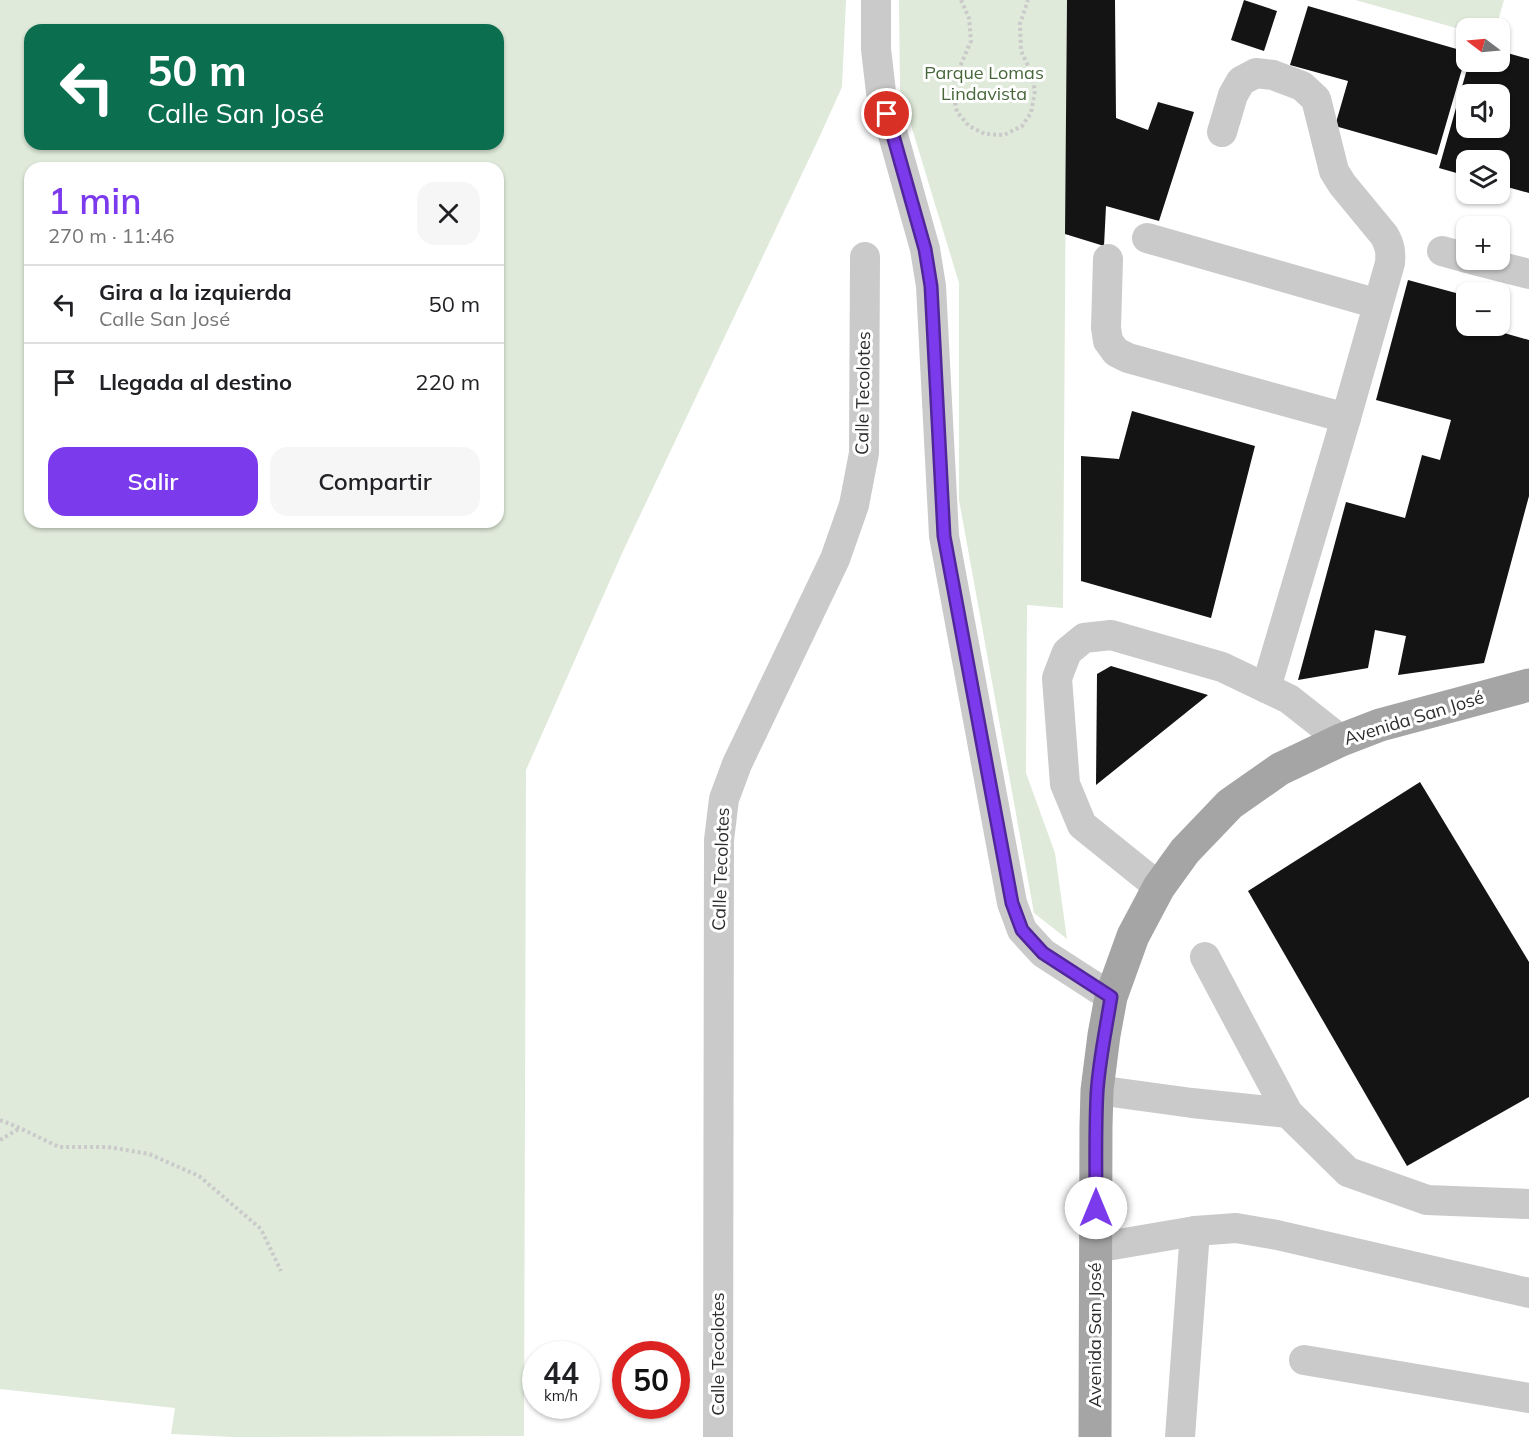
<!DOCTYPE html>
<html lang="es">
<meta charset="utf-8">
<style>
body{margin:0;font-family:Mulish,sans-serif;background:#f6f6f6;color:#202124;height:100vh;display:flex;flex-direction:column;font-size:22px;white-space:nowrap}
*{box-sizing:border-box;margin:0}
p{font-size:20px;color:#757577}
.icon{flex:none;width:33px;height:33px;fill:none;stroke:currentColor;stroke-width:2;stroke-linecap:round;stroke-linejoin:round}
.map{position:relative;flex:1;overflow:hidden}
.panel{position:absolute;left:24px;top:162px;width:480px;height:366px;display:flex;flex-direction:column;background:#fff;border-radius:18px;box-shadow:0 2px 4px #0004}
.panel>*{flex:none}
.top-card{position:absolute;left:24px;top:24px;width:480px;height:126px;border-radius:18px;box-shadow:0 2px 4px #0004;background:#0b6e4f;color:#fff;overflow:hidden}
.needle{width:39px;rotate:286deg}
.tools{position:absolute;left:1456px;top:18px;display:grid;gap:12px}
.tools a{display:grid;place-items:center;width:54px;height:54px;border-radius:12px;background:#fff;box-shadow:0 2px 4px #0004;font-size:30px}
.speed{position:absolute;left:522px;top:1341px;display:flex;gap:12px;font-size:30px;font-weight:700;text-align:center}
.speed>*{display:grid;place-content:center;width:78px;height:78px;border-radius:50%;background:#fff;box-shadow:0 2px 4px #0004;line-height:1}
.speed small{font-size:15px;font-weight:400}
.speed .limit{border:9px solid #d22;background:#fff;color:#111}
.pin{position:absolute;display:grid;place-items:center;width:51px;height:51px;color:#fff;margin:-26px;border:3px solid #fff;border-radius:50%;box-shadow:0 2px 6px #0007}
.me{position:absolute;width:66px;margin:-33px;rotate:0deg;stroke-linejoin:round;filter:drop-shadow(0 0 4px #0008)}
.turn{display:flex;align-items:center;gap:21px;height:126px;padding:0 24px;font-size:27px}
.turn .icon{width:78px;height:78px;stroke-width:2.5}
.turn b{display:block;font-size:42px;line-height:51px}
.round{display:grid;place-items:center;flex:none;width:63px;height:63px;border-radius:18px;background:#f6f6f6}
.headline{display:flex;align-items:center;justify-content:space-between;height:102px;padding:0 24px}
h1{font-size:36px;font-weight:600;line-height:45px;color:#7c3aed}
.button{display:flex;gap:12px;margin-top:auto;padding:12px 24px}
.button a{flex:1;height:69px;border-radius:18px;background:#7c3aed;color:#fff;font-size:24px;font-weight:600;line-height:69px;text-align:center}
.button a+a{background:#f6f6f6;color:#202124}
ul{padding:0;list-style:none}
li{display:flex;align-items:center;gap:18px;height:78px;padding:0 24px;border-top:2px solid #e0e0e0}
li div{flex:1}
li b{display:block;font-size:22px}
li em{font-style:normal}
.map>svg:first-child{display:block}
.green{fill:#dfeada;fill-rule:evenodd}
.building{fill:#141414;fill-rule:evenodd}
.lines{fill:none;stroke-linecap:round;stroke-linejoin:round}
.path{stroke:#cacaca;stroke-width:4;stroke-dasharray:3 3;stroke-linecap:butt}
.minor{stroke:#cacaca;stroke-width:30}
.major{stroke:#a5a5a5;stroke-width:33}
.route-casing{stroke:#51269a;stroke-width:15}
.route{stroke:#7c3aed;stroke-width:10}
.labels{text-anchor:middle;stroke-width:6;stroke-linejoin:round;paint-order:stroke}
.park-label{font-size:18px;fill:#47673b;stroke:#fff}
.street-label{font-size:18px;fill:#2d2d2d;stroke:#fff}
</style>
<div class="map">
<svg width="1529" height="1437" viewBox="0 0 1529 1437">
<rect width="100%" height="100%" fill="#fff"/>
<g class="green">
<path d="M 0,0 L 846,0 L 842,87 L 818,140 L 624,549 L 526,770 L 524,1436 L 233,1437 L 171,1434 L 175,1408 L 0,1389 ZM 30,30 L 498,30 L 498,144 L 30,144 ZM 30,168 L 498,168 L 498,522 L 30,522 Z"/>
<path d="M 899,0 L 1067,0 L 1063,608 L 1027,605 L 1026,773 L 1055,853 L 1067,939 L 1034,913 L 959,500 L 959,283 L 900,89 Z"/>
<path d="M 1355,0 L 1504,0 L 1496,28 L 1467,28 L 1467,31 Z"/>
</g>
<g class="building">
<path d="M 1067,0 L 1115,0 L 1116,118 L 1148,130 L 1158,102 L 1194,112 L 1159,221 L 1106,206 L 1104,246 L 1065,234 Z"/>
<path d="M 1244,0 L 1277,11 L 1264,51 L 1231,40 Z"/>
<path d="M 1308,6 L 1467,52 L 1437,155 L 1335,126 L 1348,81 L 1290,65 Z"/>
<path d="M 1500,51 L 1529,59 L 1529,193 L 1500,185 L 1500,160 L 1467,160 L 1467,176 L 1439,168 L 1469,62 L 1500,62 ZM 1467,94 L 1500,94 L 1500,128 L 1467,128 Z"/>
<path d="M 1408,280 L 1467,296 L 1467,326 L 1491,326 L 1490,329 L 1529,340 L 1529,496 L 1484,663 L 1398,675 L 1406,636 L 1375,630 L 1368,668 L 1298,680 L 1346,502 L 1405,518 L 1422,455 L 1440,460 L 1451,420 L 1376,400 Z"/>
<path d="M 1132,411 L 1255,446 L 1211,618 L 1081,581 L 1081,456 L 1119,459 Z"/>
<path d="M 1111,666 L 1208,695 L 1096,785 L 1097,674 Z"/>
<path d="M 1420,782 L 1529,962 L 1529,1097 L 1407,1166 L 1248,891 Z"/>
</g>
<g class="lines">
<g class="path">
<path d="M 961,0 L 969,18 L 971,41 L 956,76 L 953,93 L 957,112 L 969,126 L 985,134 L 1004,135 L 1022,126 L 1031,113 L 1035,91 L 1031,72 L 1021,51 L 1020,24 L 1028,0"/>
<path d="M 0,1120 L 20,1128 L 59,1147 L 108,1147 L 149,1154 L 199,1176 L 261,1229 L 281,1271"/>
<path d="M 0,1140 L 20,1128"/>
</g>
<g class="minor">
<path d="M 876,0 L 876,49 L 881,92 L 925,249 L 931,286 L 944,536 L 1012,903 L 1022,930 L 1043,953 L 1111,997"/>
<path d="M 1222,132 L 1233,95 L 1241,81 L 1256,73 L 1273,75 L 1302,86 L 1316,99 L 1334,171 L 1342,184 L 1384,235 C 1390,245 1391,252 1390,263 L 1346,418 L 1266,688"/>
<path d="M 1147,238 L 1378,304"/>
<path d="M 1442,251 L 1467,258"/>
<path d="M 1108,259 L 1106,328 L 1108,341 L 1116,352 L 1128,358 L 1346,418"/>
<path d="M 1474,260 L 1529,274"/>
<path d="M 1159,887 L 1082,825 L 1065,784 L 1057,678 L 1067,652 L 1084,638 L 1111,635 L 1222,667 L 1289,699 L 1341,740"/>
<path d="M 1205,957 L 1288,1113"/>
<path d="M 1097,1090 L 1192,1103 L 1288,1113 L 1348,1172 L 1427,1200 L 1529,1204"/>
<path d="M 1095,1248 L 1195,1231 L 1236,1228 L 1277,1235 L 1529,1293"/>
<path d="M 1304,1360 L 1529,1398"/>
<path d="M 718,1437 L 719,840 L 724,799 L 737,764 L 835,559 L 854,505 L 864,453 L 865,257"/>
<path d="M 1180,1437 L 1195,1231"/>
</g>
<path class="major" d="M 1095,1437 L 1096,1127 L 1097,1090 L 1104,1035 L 1111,997 L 1133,936 L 1159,887 L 1185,851 L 1230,804 L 1280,769 L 1341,740 L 1380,725 L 1529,685"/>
</g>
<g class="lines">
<defs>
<path id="route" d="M 887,114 L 925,249 L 931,286 L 944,536 L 1012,903 L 1022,930 L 1043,953 L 1111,997 C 1106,1029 1099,1061 1097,1093 C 1095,1131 1096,1169 1096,1208"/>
</defs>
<use href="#route" class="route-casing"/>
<use href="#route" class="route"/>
</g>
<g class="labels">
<g class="park-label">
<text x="984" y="79">Parque Lomas<tspan x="984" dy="21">Lindavista</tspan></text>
</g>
<g class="street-label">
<text transform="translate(863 393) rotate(-89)" y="6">Calle Tecolotes</text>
<text transform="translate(1414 718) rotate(-17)" y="6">Avenida San José</text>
<text transform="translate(721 869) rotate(-88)" y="6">Calle Tecolotes</text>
<text transform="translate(1095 1335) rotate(-90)" y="6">Avenida San José</text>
<text transform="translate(718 1354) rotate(-90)" y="6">Calle Tecolotes</text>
</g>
</g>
</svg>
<div class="tools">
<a><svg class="needle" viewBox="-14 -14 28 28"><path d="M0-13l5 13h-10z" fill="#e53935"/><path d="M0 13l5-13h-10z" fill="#757577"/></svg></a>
<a><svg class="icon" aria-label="sound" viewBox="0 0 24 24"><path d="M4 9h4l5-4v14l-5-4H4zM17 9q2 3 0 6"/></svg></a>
<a><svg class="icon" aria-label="layers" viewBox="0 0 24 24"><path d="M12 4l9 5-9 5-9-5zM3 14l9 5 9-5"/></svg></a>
<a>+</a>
<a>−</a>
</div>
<div class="speed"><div>44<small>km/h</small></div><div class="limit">50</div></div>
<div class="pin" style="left:887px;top:114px;background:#d93025"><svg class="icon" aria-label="arrive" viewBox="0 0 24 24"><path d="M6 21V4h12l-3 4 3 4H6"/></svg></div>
<svg class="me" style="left:1096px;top:1208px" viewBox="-20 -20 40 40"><circle r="19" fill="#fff"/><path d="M0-13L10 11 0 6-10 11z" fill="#7c3aed"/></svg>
<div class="top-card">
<div class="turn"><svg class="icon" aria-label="left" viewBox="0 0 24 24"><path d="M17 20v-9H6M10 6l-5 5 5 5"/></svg><div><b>50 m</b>Calle San José</div></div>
</div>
<section class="panel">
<div class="headline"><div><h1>1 min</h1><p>270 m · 11:46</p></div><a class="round"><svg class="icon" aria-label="close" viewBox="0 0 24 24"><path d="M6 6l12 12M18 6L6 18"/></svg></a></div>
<ul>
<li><svg class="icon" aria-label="left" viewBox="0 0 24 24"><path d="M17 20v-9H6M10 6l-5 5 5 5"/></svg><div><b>Gira a la izquierda</b><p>Calle San José</p></div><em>50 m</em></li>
<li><svg class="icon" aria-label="arrive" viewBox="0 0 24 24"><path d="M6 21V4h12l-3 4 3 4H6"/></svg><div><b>Llegada al destino</b></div><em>220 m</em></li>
</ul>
<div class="button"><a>Salir</a><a>Compartir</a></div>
</section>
</div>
